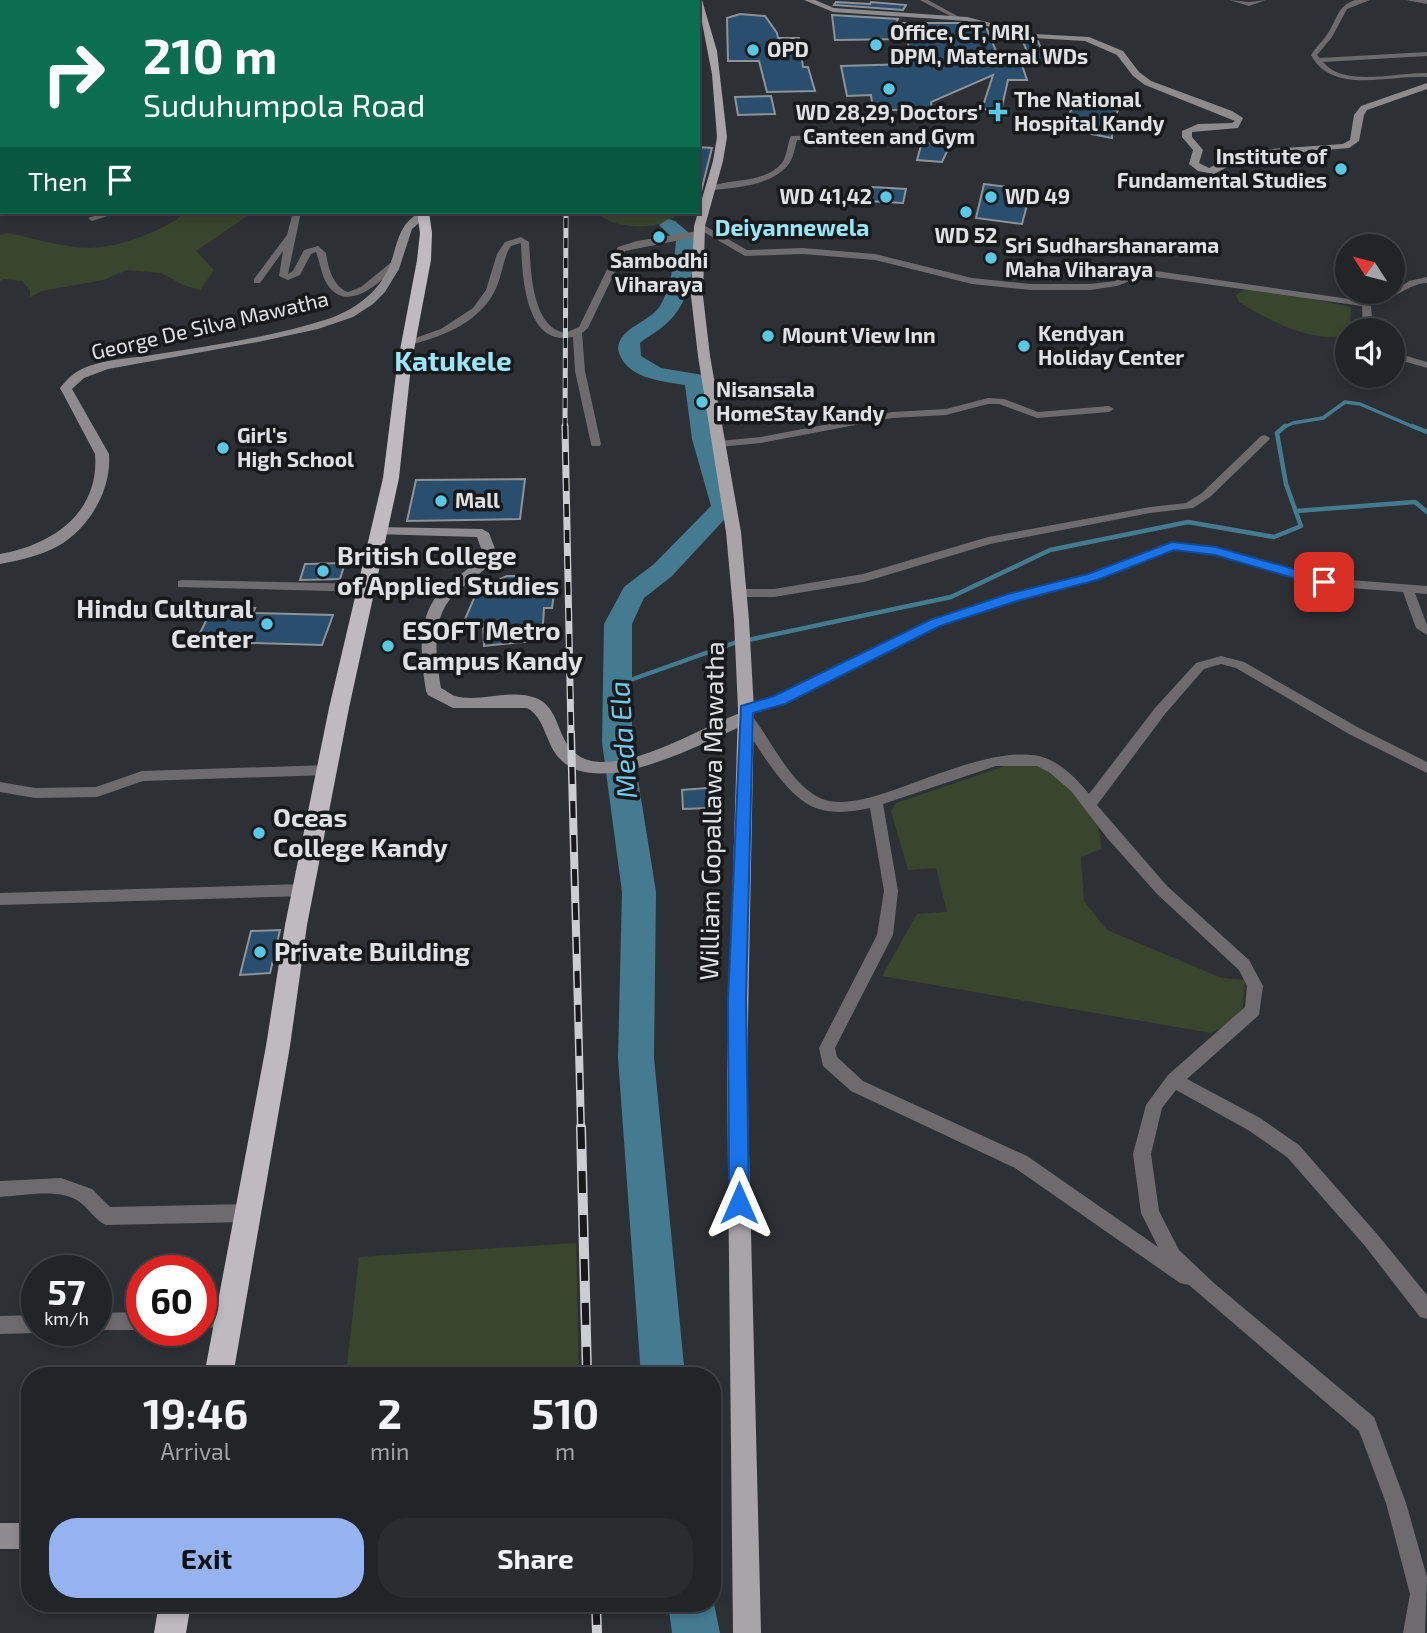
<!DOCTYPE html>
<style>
body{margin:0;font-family:"Exo 2",sans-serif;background:#2a2d30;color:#f1f3f6;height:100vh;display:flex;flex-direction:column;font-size:26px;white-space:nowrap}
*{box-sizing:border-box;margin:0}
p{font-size:23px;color:#a2a5a8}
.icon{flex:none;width:38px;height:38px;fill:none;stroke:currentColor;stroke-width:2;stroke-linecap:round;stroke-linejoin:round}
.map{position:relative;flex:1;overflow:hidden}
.sheet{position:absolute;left:21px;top:1367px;width:700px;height:245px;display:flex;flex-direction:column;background:#222528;border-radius:28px;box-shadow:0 4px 10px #0003,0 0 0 2px #3f4245}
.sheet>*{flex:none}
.guide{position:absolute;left:0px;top:0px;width:700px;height:214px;box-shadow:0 4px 10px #0003,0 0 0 2px #3f4245;background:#0b6e4f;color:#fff;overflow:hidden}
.needle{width:46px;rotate:306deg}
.tools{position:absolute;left:1335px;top:234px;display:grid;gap:14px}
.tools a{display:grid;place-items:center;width:70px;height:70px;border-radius:50%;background:#222528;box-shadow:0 4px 10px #0003,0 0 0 2px #3f4245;font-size:35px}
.speed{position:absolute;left:21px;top:1255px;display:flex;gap:14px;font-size:35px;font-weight:700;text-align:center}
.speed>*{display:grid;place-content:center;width:91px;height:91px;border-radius:50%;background:#222528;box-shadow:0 4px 10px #0003,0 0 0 2px #3f4245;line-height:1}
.speed small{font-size:18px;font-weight:400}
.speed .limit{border:10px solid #d22;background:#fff;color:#111}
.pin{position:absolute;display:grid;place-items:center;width:60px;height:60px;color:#fff;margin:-30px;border-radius:14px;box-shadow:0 4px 10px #0006}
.me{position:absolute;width:77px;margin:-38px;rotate:0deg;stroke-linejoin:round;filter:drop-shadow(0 0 5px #0008)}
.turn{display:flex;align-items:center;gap:24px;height:147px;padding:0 28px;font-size:32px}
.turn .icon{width:91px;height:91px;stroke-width:2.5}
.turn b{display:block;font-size:49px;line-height:60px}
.then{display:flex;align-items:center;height:66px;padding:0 28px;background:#0003;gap:14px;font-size:26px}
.eta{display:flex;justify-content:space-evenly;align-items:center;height:119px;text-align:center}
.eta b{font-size:42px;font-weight:700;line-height:49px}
.cta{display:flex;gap:14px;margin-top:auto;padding:14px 28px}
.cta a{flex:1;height:80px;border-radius:28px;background:#95b2f1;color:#111;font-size:28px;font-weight:700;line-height:80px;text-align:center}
.cta a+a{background:#2a2d30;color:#f1f3f6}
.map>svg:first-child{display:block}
.green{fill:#3a452d}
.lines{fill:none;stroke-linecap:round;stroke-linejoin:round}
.stream-far1{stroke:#447b91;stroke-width:3.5}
.stream{stroke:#447b91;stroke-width:4.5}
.river{fill:#447b91;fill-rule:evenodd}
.building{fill:#2a4e6d;stroke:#8e9398;stroke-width:2}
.street{fill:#6d6b6d;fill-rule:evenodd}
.secondary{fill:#8e8b8e;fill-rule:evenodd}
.primary{fill:#a8a4a8;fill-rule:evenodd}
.highway{fill:#bfbac0;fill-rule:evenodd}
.rail-far3-casing{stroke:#cacdd1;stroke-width:5}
.rail-far2-casing{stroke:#cacdd1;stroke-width:7}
.rail-far1-casing{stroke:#cacdd1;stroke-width:8}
.rail-casing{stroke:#cacdd1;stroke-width:10}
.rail-far3{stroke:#17191b;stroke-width:3.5;stroke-dasharray:10;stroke-linecap:butt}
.rail-far2{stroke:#17191b;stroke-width:4.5;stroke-dasharray:13;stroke-linecap:butt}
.rail-far1{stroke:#17191b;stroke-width:5;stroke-dasharray:17;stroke-linecap:butt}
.rail{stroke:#17191b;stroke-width:7;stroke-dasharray:22;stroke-linecap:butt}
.route{fill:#1a73e8;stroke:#114b97;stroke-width:2}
.poi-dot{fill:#59c8e5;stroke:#17191b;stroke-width:2.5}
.labels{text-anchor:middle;stroke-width:7;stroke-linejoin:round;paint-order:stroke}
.far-poi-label{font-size:21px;font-weight:bold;fill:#dfe2e5;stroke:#17191b;text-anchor:start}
.far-street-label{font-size:21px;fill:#dfe2e5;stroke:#17191b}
.far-neighbourhood-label{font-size:23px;font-weight:bold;fill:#9ae6fb;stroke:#17191b}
.poi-label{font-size:26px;font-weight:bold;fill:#dfe2e5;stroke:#17191b;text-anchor:start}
.street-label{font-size:26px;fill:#dfe2e5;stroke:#17191b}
.far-district-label{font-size:28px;font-weight:bold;fill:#9ae6fb;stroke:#17191b}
.water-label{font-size:28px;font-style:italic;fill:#74cbee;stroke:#17191b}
</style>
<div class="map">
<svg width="1427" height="1633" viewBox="0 0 1427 1633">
<rect width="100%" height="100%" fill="#2d3135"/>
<g class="green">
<path d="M 186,212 L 253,212 L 196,251 L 214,270 L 200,290 L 183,285 L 161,273 L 127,270 L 103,280 L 42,291 L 30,297 L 30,290 L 22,281 L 4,279 L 0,281 L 0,235 L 8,233 C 34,238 63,248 89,248 C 118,248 164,231 186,212 Z"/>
<path d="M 598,212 L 678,212 C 671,232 607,230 598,212 Z"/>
<path d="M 1254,287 L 1351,307 L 1350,325 L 1342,336 C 1309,342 1266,319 1239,302 L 1236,295 L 1247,288 Z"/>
<path d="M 1014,763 C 1023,763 1034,762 1042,765 C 1078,777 1101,812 1101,849 L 1081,857 L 1084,901 L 1107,930 L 1222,978 L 1245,980 L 1242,1017 L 1211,1033 L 882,976 L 917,914 L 947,912 L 936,868 L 908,870 L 891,811 L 896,803 Z"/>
<path d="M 576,1243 L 579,1375 L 346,1375 L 359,1257 Z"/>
</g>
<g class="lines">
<path class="stream-far1" d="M 1282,428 L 1293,423 L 1323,418 L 1345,402 L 1360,404 L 1416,428"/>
<g class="stream">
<path d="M 1412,426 L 1427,432"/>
<path d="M 1296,511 L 1415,502 L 1427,512"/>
<path d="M 619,684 L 734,643 L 951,597 L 1050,550 L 1188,522 L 1274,537 L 1301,526 L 1286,484 L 1277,433 L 1285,426"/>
</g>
<g class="river">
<path d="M 668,219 L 675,221 L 696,239 C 694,268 690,303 667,323 C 659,331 648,336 640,343 L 641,356 L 661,368 L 703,375 L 706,380 L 716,439 L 736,507 L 672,576 L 644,598 L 632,624 L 632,742 L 656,892 L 654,1058 L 685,1376 L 641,1376 L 618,1058 L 622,892 L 602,742 L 604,624 L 624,587 L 654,564 L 711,506 L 692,439 L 685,385 C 660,381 624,378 618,349 C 619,327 649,323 660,306 C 671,287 674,262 676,241 L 659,225 Z"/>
<path d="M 712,1594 L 720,1633 L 672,1633 L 668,1603 L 712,1603 Z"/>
</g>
</g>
<g class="building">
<path d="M 836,2 L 870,4 L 871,2 L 906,5 L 903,10 L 834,5 Z"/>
<path d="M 740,14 L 765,16 L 777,33 L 778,38 L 799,38 L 803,67 L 808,67 L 815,91 L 767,92 L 759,61 L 728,61 L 727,18 Z"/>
<path d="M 832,15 L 898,19 L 896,23 L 963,23 L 987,29 L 998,56 L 1019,56 L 1027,80 L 1008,80 L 1001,111 L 982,109 L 993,75 L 931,102 L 932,110 L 873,110 L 871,95 L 847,96 L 841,66 L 909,64 L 908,39 L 835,40 Z"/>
<path d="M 1021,37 L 1038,41 L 1046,61 L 1031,61 Z"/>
<path d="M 771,96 L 775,114 L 738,115 L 735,97 Z"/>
<path d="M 1074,105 L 1118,110 L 1113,123 L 1112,138 L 1091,134 L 1092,131 L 1062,126 Z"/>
<path d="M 922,142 L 950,145 L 942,162 L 917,160 Z"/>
<path d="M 698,147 L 712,148 L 699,200 L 698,200 Z"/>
<path d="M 984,184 L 1031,190 L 1022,224 L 976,218 Z"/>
<path d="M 872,187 L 906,189 L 903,203 L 867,201 Z"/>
<path d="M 525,479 L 520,519 L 407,521 L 416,480 Z"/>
<path d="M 345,563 L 340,579 L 300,580 L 305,564 Z"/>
<path d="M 507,576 L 519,576 L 530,581 L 538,593 L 554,593 L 552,608 L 544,608 L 542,640 L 484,646 L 483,624 L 462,626 L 478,589 Z"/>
<path d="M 215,603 L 226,603 L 226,608 L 255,608 L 253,613 L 333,615 L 322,645 L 216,642 L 216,633 L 200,633 Z"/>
<path d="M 707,788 L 709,808 L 683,809 L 682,790 Z"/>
<path d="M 280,930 L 270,973 L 240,975 L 251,931 Z"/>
</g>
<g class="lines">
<g class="street">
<path d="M 58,0 L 65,0 L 67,2 L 59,2 Z"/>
<path d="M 90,0 L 96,0 L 89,2 Z"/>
<path d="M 109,0 L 115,0 L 108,2 Z"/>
<path d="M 920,0 L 928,0 L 961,18 L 956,19 Z"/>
<path d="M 1229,0 L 1249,2 L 1266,0 L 1249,6 Z"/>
<path d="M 1355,0 L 1370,0 L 1347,9 L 1332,37 L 1317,55 L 1320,58 L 1427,52 L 1427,56 L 1323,62 C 1344,88 1397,72 1427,73 L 1427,77 C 1389,75 1332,95 1311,55 C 1315,48 1321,43 1326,36 C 1337,22 1336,6 1355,0 Z"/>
<path d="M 1406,0 L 1427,0 L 1427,4 Z"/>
<path d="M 0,44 L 2,44 L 0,49 Z"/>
<path d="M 873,135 L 876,135 L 876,139 L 797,140 C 795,147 794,156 790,162 C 776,185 735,188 711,190 L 707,188 C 729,177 763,185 782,163 C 787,156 787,145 791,136 Z"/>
<path d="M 107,212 L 120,212 L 92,221 L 88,218 Z"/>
<path d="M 293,212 L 301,212 L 288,274 L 293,271 L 304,250 L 318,246 L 326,253 C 328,267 333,287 348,292 L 361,287 L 393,261 L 400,263 C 382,280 348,316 327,284 C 321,274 320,262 316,252 L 311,254 L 300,275 L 288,280 L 279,276 L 283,251 L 260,283 L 254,283 L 254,279 L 287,235 Z"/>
<path d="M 700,223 L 747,250 L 803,248 L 875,254 L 972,278 L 1031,284 L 1090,284 L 1115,281 L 1135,272 L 1149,270 L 1356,300 L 1378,298 L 1393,292 L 1409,281 L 1427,277 L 1427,283 C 1409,283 1393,301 1371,305 L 1373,331 L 1363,331 L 1362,306 L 1149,276 L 1140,277 L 1117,286 L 1090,290 L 1031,290 L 972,284 L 875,260 L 803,254 L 745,256 L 697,228 L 696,226 Z"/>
<path d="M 698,231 L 702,234 L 701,236 L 625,251 L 588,328 L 582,333 L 585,371 L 601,444 L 600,446 L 592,446 L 591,444 L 575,371 L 573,337 C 525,348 522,275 521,243 L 511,246 L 509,249 C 503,261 502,274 497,286 C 483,321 443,337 409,345 L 404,342 L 441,329 L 473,308 L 486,290 L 497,254 L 505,242 L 521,237 L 529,242 C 531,269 531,327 565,333 L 579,327 L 618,247 L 637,241 Z"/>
<path d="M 1393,352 L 1427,362 L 1427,368 L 1393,358 Z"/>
<path d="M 988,398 L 1004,399 L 1038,412 L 1109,406 L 1114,409 L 1109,412 L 1037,418 L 999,404 L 988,404 L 946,415 L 892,418 L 761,443 L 719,447 L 714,444 L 719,441 L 761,437 L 892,412 L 946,409 Z"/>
<path d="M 1265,435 L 1270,438 L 1269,440 L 1210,497 L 1193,508 L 1150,513 L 990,544 L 864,582 L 774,597 L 739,597 L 733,593 L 739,589 L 774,589 L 863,574 L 988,537 L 1150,507 L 1186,503 L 1202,493 L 1261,436 Z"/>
<path d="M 1172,542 L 1216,547 L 1324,578 L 1427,586 L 1427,594 L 1415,593 L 1427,625 L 1427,635 L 1416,628 L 1403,592 L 1324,586 L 1215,555 L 1173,550 L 1096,580 L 1016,600 L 939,626 L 784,703 L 750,713 C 770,738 791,786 822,799 C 841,806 866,799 885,793 C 928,779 995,747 1039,756 C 1060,761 1077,779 1089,794 L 1155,708 L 1196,663 L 1221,656 L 1244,662 L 1359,728 L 1427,762 L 1427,773 L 1349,734 L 1236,668 L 1221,664 L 1204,669 L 1165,714 L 1097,805 L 1167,886 L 1249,960 L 1263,986 L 1259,1015 L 1187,1079 L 1260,1118 L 1299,1145 L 1377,1234 L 1427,1295 L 1427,1319 L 1420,1317 L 1365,1246 L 1287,1157 L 1248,1130 L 1176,1090 L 1162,1108 L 1151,1154 L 1159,1211 L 1179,1250 L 1215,1284 L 1374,1417 L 1406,1503 L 1427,1577 L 1425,1633 L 1403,1633 L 1410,1594 L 1386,1503 L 1359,1431 L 1189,1285 L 1180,1283 L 1015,1168 L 851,1091 L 823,1066 L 819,1048 L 877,935 L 884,891 L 870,808 C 851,812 830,815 811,806 C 784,793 755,743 739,717 L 742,713 L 740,710 L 741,707 L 774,697 L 931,620 L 1009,594 L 1088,574 ZM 996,766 L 1037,766 L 1049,772 L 1071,791 L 1108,839 L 1157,894 L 1239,970 L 1247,986 L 1245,1007 L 1168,1075 L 1146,1105 L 1133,1154 L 1141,1213 L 1158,1247 L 1027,1156 L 863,1081 L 837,1057 L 835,1048 L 893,935 L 898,891 L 883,804 Z"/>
<path d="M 182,580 L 365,584 L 371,588 L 365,592 L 178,587 L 178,581 Z"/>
<path d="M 329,765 L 336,770 L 329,775 L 143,781 L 97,797 L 35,798 L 0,792 L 0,782 L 35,788 L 96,787 L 142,771 Z"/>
<path d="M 304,884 L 309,886 L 311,890 L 309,894 L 304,896 L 0,905 L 0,893 Z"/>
<path d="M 61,1178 L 92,1189 L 110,1207 L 247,1204 L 253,1207 L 256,1213 L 253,1219 L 247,1222 L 106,1225 C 95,1220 90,1210 81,1203 C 61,1187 24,1196 0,1197 L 0,1181 Z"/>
<path d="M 228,1309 L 235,1311 L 237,1318 L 235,1325 L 228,1327 L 201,1328 L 201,1310 Z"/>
<path d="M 142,1312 L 142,1330 L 93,1330 L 96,1330 L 96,1313 Z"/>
<path d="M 37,1315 L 37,1330 L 44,1331 L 37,1333 L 0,1334 L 0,1316 Z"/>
</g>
<g class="secondary">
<path d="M 527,0 L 535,0 L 526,2 Z"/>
<path d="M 804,0 L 815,0 L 834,8 L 967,17 L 1034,34 L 1089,37 L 1123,51 L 1139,72 L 1151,81 L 1232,111 L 1243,118 L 1238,128 L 1192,132 L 1192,137 L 1203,150 L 1199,163 L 1209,168 L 1232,156 L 1255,150 L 1343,144 L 1350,140 L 1354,115 L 1361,106 L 1427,83 L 1427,89 L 1367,110 L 1364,115 L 1359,141 L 1349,148 L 1255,156 L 1239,161 L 1214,174 L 1198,171 L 1189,164 L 1193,150 L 1182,137 L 1182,131 L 1198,124 L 1232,123 L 1235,121 L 1145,85 L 1133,76 L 1117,55 L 1085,41 L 1034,38 L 967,21 L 833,12 Z"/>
<path d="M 419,213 L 428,215 L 412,229 L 399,269 L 385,292 L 373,304 L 353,317 L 318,329 L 258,342 L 108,369 L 84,378 L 72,389 L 109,454 C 112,489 89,529 58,546 C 40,556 20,560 0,564 L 0,554 C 52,545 100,513 95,454 L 60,388 C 64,383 69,377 75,373 C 98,358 132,359 158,354 C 215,345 276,336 331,318 C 358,308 381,290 391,262 C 398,242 399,224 419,213 Z"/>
<path d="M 379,527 L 482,529 L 489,533 L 497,554 C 486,572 469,580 454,595 C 430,618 436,658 441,688 C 446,690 451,695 455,696 C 480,703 511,688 536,698 C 560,708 556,737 575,753 C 613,785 706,723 746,711 L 754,717 L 752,721 C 710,740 601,800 561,760 C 545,745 546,718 527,708 L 453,708 L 428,695 L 426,691 C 420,655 416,613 445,587 C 458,575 472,568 483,554 L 477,537 L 374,534 L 374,528 Z"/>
<rect x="0" y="1523" width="30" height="26"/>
</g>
<path class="primary" d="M 694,0 L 702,0 L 717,51 L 727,137 L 723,161 L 705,226 L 703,296 L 710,356 L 741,532 L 749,620 L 754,710 L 747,1072 L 761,1633 L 733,1633 L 727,1072 L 738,710 L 734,620 L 726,532 L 698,356 L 691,296 L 694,226 L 713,161 L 717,137 L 712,74 L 698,2 Z"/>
<g class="highway">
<path d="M 369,0 L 379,0 L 380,2 L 370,2 Z"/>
<path d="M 417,212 L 429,212 L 432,233 L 431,260 L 411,366 L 399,478 L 349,708 L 307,925 L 290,1046 L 233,1376 L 204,1376 L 266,1046 L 285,925 L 329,708 L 383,478 L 397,366 L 417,260 L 420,233 Z"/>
<path d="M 159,1603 L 191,1603 L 186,1633 L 154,1633 Z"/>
</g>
<defs>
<path id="rail-far3" d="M 565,428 L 566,212"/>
<path id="rail-far2" d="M 565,426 L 571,735"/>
<path id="rail-far1" d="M 571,733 L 581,1129"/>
<g id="rail">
<path d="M 581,1127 L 587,1376"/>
<path d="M 596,1603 L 597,1633"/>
</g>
</defs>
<use href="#rail-far3" class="rail-far3-casing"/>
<use href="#rail-far2" class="rail-far2-casing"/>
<use href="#rail-far1" class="rail-far1-casing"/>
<use href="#rail" class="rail-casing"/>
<use href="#rail-far3" class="rail-far3"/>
<use href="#rail-far2" class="rail-far2"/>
<use href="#rail-far1" class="rail-far1"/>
<use href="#rail" class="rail"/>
</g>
<path class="route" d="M 1172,542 L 1216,547 L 1329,579 L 1331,582 L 1324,587 L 1215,555 L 1174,550 L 1097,580 L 1017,601 L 940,626 L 785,704 L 753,713 L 746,1000 L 749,1203 L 746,1210 L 739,1212 L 732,1210 L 729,1203 L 728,1000 L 741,706 L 774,696 L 930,620 L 1008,594 L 1088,574 Z"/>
<g class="poi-dot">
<circle cx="876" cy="45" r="7"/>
<circle cx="753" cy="50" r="7"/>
<circle cx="889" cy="89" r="7"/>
<path d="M994.5 101.5h7v7h7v7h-7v7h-7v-7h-7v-7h7z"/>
<circle cx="1341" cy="169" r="7"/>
<circle cx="886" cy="197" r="7"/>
<circle cx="991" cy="197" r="7"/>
<circle cx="966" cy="212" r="7"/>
<circle cx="659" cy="237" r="7"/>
<circle cx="991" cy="258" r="7"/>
<circle cx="768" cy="336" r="7"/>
<circle cx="1024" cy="346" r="7"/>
<circle cx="702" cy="402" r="7"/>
<circle cx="223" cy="448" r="7"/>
<circle cx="441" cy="501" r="7"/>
<circle cx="323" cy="571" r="7"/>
<circle cx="267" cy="624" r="7"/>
<circle cx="388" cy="646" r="7"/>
<circle cx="259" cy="833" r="7"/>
<circle cx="260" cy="952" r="7"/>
</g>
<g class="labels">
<g class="far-poi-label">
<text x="890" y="40">Office, CT, MRI,<tspan x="890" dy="24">DPM, Maternal WDs</tspan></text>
<text x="767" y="57">OPD</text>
<text x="1014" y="107">The National<tspan x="1014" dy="24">Hospital Kandy</tspan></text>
<text x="889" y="120" text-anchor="middle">WD 28,29, Doctors'<tspan x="889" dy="24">Canteen and Gym</tspan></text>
<text x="1327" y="164" text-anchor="end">Institute of<tspan x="1327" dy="24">Fundamental Studies</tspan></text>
<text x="872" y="204" text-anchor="end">WD 41,42</text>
<text x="1005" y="204">WD 49</text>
<text x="966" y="243" text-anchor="middle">WD 52</text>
<text x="1005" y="253">Sri Sudharshanarama<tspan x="1005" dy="24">Maha Viharaya</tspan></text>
<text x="659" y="268" text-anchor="middle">Sambodhi<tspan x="659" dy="24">Viharaya</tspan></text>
<text x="1038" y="341">Kendyan<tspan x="1038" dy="24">Holiday Center</tspan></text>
<text x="782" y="343">Mount View Inn</text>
<text x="716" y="397">Nisansala<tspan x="716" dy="24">HomeStay Kandy</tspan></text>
<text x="237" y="443">Girl's<tspan x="237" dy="24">High School</tspan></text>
<text x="455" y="508">Mall</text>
</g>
<g class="far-street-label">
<text transform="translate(210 326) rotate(-13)" y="7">George De Silva Mawatha</text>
</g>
<g class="far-neighbourhood-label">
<text x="792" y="236">Deiyannewela</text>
</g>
<g class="poi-label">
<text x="337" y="565">British College<tspan x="337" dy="30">of Applied Studies</tspan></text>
<text x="253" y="618" text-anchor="end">Hindu Cultural<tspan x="253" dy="30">Center</tspan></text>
<text x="402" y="640">ESOFT Metro<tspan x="402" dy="30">Campus Kandy</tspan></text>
<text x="273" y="827">Oceas<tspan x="273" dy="30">College Kandy</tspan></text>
<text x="274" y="961">Private Building</text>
</g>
<g class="street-label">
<text transform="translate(712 811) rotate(-89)" y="9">William Gopallawa Mawatha</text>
</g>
<g class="far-district-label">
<text x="453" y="371">Katukele</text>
</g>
<g class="water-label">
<text transform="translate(623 740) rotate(-94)" y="10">Meda Ela</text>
</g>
</g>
</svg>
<div class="tools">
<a><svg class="needle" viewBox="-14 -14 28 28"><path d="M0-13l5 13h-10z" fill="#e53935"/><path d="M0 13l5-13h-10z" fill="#a2a5a8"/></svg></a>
<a><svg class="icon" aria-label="sound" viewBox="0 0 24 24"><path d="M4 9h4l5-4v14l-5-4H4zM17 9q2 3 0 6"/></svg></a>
</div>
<div class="speed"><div>57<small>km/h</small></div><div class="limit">60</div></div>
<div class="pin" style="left:1324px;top:582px;background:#d93025"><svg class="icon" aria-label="arrive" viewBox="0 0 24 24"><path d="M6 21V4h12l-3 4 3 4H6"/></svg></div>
<svg class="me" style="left:739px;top:1203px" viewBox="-20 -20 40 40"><path d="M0-17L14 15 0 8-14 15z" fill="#1a73e8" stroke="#fff" stroke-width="4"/></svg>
<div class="guide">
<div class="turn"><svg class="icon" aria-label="right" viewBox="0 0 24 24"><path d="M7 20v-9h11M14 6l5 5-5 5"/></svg><div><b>210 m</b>Suduhumpola Road</div></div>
<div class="then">Then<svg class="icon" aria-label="arrive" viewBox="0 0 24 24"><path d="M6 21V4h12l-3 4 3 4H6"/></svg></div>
</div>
<section class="sheet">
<div class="eta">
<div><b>19:46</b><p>Arrival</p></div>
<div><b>2</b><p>min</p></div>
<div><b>510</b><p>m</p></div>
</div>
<div class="cta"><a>Exit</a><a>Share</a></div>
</section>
</div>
